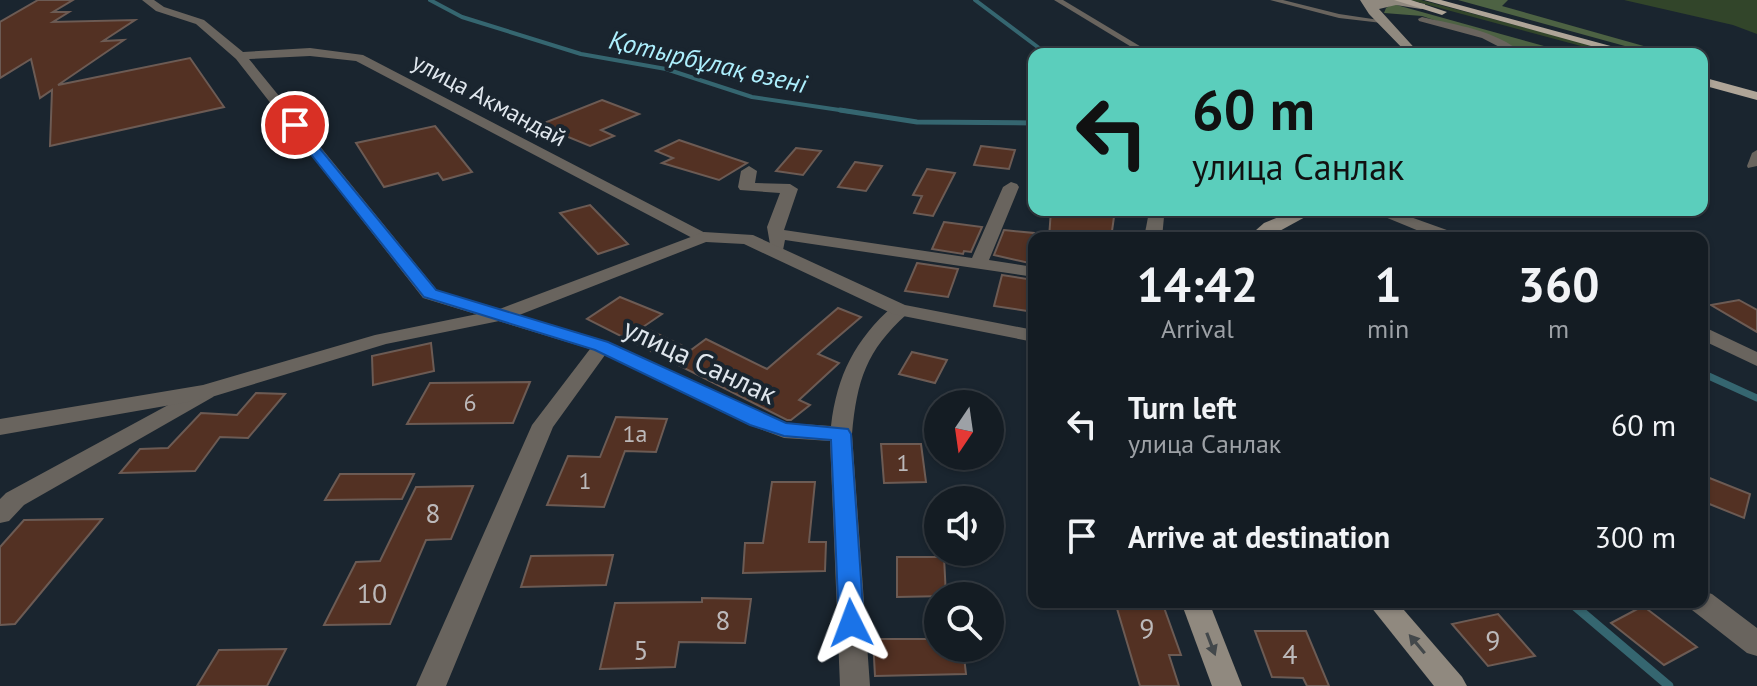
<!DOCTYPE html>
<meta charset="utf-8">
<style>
body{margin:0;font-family:"PT Sans",sans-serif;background:#212930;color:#f1f3f6;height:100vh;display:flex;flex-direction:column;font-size:30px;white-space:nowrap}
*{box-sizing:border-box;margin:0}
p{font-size:26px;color:#9da1a6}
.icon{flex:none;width:44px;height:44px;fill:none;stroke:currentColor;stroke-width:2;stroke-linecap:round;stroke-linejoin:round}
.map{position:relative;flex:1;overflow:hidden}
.sheet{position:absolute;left:1028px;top:232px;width:680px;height:376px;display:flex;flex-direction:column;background:#141c23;border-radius:16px;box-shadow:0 2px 6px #0004,0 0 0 2px #333a41}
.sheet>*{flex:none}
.hud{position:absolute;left:1028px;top:48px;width:680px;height:168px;border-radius:16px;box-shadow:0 2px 6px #0004,0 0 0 2px #333a41;background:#5bcebc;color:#111;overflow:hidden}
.needle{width:52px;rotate:193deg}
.buttons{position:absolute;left:924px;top:390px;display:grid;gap:16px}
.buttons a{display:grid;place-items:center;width:80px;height:80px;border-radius:50%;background:#141c23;box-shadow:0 2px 6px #0004,0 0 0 2px #333a41;font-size:40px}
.pin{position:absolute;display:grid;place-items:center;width:68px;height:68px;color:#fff;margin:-34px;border:4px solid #fff;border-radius:50%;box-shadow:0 2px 8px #0007}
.me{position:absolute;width:88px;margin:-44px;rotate:357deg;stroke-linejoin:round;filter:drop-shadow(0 0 6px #0008)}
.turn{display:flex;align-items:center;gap:28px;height:168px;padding:0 32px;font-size:36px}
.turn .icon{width:104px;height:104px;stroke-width:2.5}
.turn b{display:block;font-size:56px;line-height:68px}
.eta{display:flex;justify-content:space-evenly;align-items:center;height:136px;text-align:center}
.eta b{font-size:48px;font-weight:700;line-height:56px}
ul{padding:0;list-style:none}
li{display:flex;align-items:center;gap:24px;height:112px;padding:0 32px}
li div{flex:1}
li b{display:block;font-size:30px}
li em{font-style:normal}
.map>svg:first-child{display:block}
.green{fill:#32452a}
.forest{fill:#4d6243}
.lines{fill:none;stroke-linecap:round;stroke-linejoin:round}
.stream-far3{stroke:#356670;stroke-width:4}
.stream-far2{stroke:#356670;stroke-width:5}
.stream-far1{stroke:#356670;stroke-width:7}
.stream{stroke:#356670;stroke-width:9}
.building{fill:#533123;stroke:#6c5b54;stroke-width:2}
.service{fill:#69645e;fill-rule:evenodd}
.minor{fill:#69645e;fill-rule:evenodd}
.tertiary{fill:#69645e;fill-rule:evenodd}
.secondary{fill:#90897f;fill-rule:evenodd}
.primary{fill:#afa598;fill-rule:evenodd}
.oneway{fill:#43484b}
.route{fill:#1a73e8;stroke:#114b97;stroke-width:2}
.labels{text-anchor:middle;stroke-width:8;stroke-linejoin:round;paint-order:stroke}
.far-street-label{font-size:24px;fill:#dfe6ed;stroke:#1a252f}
.number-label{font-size:24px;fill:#bcb9ba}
.far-water-label{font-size:26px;font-style:italic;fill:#adeffd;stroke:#1a252f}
.street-label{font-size:28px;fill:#dfe6ed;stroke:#1a252f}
.near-number-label{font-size:28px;fill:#bcb9ba}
</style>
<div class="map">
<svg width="1757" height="686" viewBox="0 0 1757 686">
<rect width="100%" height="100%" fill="#1a252f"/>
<g class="green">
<path d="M 1410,0 L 1421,0 L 1625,54 L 1611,54 Z"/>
<path d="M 1624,0 L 1757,0 L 1757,34 L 1733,25 Z"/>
</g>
<g class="forest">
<path d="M 1458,0 L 1508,0 L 1502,6 L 1672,54 L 1654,54 Z"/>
<path d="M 1393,4 L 1573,54 L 1536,54 L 1422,16 L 1384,13 L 1386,8 Z"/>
</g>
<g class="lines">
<g class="stream-far3">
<path d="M 430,0 L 462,17 L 581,54 L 666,69 L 752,97 L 853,112"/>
<path d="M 975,0 L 1047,54"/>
</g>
<path class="stream-far2" d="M 840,110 L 917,122 L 1034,123"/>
<path class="stream-far1" d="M 1702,373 L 1757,398"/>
<path class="stream" d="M 1570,602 L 1669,686"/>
</g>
<g class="building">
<path d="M 38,0 L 73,0 L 53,12 L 69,12 L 53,22 L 135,20 L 103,41 L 124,40 L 58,85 L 190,58 L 224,107 L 50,146 L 52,90 L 40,98 L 31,59 L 0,78 L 0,22 Z"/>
<path d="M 602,100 L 639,114 L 601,130 L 614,136 L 590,146 L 539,125 Z"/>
<path d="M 435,126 L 472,172 L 443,180 L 438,173 L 384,187 L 356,143 Z"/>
<path d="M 679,140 L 747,163 L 719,180 L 662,163 L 673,158 L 656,151 Z"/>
<path d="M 981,146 L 1015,150 L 1009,169 L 974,165 Z"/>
<path d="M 796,148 L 821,151 L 803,175 L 776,171 Z"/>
<path d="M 855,162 L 882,166 L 866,191 L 838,187 Z"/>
<path d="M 927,169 L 955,173 L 933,216 L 914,213 L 922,196 L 913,195 Z"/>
<path d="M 590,205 L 628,244 L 598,254 L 560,213 Z"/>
<path d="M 1051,210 L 1115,210 L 1111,238 L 1049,238 Z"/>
<path d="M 944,222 L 982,227 L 971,252 L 964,251 L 963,254 L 932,249 Z"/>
<path d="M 1004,230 L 1034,233 L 1034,264 L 994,255 Z"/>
<path d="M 917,263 L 958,269 L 948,297 L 905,291 Z"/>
<path d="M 1002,275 L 1034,280 L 1034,312 L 994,306 Z"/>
<path d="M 620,297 L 662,314 L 643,327 L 691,350 L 706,339 L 767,369 L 838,308 L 861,317 L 818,354 L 839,363 L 799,400 L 810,405 L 791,420 L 787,420 L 587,319 Z"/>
<path d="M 1739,300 L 1757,310 L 1757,332 L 1711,305 Z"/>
<path d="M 431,343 L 434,371 L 373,385 L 372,356 Z"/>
<path d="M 912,352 L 947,360 L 935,383 L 899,374 Z"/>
<path d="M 530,382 L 513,423 L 407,424 L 430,383 Z"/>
<path d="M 256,393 L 285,394 L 248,438 L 220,437 L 195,471 L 120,473 L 140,449 L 168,448 L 201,413 L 237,415 Z"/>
<path d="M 616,417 L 667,419 L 656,452 L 625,451 L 604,507 L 547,505 L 568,456 L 600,457 Z"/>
<path d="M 881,444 L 921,444 L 926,482 L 884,483 Z"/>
<path d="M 340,474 L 414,474 L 402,499 L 325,500 Z"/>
<path d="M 1702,475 L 1750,494 L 1744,518 L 1702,501 Z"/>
<path d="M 772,482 L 815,482 L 809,542 L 826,542 L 825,571 L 743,573 L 745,543 L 763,543 Z"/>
<path d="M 473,486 L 451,539 L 426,540 L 390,624 L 324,625 L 356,562 L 380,561 L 416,487 Z"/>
<path d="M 102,519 L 15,624 L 0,625 L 0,547 L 24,520 Z"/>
<path d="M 613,555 L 606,585 L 521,587 L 531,556 Z"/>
<path d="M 897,557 L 944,557 L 946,596 L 897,597 Z"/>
<path d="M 702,598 L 751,599 L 745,643 L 679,642 L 675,667 L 600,669 L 615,603 L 702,602 Z"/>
<path d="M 1115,602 L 1162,602 L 1181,655 L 1169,655 L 1179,686 L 1140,686 Z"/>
<path d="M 1643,606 L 1697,647 L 1664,665 L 1611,623 Z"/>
<path d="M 1498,614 L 1535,656 L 1488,666 L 1452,624 Z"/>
<path d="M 1255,631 L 1306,631 L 1329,686 L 1307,686 L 1303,678 L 1272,677 Z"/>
<path d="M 873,639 L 938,639 L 938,648 L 963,648 L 966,674 L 875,676 Z"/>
<path d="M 286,649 L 267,686 L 197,686 L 219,650 Z"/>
</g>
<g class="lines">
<g class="service">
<path d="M 1054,0 L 1063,0 L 1153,54 L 1143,54 Z"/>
<path d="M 1270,0 L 1283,0 L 1339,14 L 1386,21 L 1382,23 L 1339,18 Z"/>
<path d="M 1422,17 C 1456,25 1496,30 1523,54 L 1513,54 L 1482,38 L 1419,21 L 1418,19 Z"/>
<path d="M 1757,150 L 1757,166 L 1748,168 L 1747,166 L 1752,153 Z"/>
</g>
<g class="minor">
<path d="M 142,0 L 154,0 L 164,7 L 204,20 L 243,52 L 310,48 L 363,55 L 713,237 L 704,242 L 698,241 L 356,61 L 310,56 L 249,59 L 437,290 L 609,342 L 786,423 L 831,426 C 837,375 855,340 893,306 L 907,306 L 910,310 L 907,314 C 866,351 857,380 852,434 L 870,686 L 840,686 L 830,441 L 784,438 L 749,425 L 605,355 L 553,427 L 446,686 L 416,686 L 532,425 L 590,349 L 423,298 L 236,59 L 196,24 L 156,11 Z"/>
<path d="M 749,166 L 757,171 L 755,183 L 790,184 L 798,189 L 784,230 L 972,258 L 1003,187 L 1011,182 L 1017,184 L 1019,187 L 989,260 L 1034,267 L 1034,277 L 785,240 L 783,250 L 771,250 L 767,227 L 780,193 L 740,190 L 738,187 L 741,171 Z"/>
<path d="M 1368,210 L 1391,210 L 1458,234 L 1461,238 L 1436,238 Z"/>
<path d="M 1156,212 L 1164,217 L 1162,238 L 1144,238 L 1148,217 Z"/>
<path d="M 1702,326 L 1757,352 L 1757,366 L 1702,340 Z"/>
<path d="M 205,385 L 216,392 L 213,397 L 24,505 L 9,521 L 0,523 L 0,499 L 6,493 Z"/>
<path d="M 1702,591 L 1712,594 L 1757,628 L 1757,656 L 1747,653 L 1692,610 L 1688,602 L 1702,602 Z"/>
</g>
<path class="tertiary" d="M 704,232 L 753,235 L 905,305 L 1034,330 L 1034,342 L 893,314 L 744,244 L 706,242 L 509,319 L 386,344 L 205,399 L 0,435 L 0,419 L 203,385 L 375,335 L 497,310 Z"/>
<g class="secondary">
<path d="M 1360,0 L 1403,0 L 1425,4 L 1425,8 L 1421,9 L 1396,5 L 1379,9 L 1420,54 L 1408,54 L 1369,14 Z"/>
<path d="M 1296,210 L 1318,210 L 1267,238 L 1247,238 L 1264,223 Z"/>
<path d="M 1181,602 L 1209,602 L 1242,686 L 1212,686 Z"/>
<path d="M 1367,602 L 1397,602 L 1462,677 L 1467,686 L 1434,686 Z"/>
</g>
<g class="primary">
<path d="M 1394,0 L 1411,0 L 1447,12 L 1442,15 Z"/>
<path d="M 1424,0 L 1441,0 L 1640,54 L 1620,54 Z"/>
<path d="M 1702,77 L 1757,92 L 1757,100 L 1702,85 Z"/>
</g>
</g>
<defs><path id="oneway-solid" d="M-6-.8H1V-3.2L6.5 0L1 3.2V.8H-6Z" transform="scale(2)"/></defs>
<g class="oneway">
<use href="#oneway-solid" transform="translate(1211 644) rotate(69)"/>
<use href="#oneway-solid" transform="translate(1417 644) rotate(-130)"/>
</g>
<path class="route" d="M 295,122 L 299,123 L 436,290 L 608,342 L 786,423 L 848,429 L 851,434 L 864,623 L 860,630 L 851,634 L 842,630 L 839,623 L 831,440 L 784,436 L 750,425 L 595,350 L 424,297 L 290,128 L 288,125 Z"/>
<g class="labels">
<g class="far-street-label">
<text transform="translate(489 100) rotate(28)" y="8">улица Акмандай</text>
</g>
<g class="number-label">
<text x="470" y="411">6</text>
<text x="635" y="442">1а</text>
<text x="903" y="471">1</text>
<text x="585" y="489">1</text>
</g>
<g class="far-water-label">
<text transform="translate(708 62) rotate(13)" y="9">Қотырбұлақ өзені</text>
</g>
<g class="street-label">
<text transform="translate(700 361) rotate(25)" y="10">улица Санлак</text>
</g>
<g class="near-number-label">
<text x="433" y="523">8</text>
<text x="372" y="603">10</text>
<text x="723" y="630">8</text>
<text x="1147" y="638">9</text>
<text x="1493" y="650">9</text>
<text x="641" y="660">5</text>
<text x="1290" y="664">4</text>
</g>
</g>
</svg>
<div class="buttons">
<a><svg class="needle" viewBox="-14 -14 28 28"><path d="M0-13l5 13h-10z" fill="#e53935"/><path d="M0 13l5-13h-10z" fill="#9da1a6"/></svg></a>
<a><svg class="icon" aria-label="sound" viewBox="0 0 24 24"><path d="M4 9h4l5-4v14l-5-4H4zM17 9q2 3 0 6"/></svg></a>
<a><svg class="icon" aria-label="search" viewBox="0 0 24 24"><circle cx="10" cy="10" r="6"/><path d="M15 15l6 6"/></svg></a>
</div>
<div class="pin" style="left:295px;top:125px;background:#d93025"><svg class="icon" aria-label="arrive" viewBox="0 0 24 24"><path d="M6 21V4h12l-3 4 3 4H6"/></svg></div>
<svg class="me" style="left:851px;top:623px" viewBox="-20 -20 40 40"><path d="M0-17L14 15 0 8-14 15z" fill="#1a73e8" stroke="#fff" stroke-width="4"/></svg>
<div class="hud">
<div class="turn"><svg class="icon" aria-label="left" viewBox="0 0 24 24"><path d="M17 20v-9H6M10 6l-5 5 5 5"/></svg><div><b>60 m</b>улица Санлак</div></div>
</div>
<section class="sheet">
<div class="eta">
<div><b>14:42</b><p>Arrival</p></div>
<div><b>1</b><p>min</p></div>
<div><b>360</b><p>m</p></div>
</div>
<ul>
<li><svg class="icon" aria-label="left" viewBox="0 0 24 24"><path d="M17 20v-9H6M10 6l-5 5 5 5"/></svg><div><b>Turn left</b><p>улица Санлак</p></div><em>60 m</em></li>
<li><svg class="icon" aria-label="arrive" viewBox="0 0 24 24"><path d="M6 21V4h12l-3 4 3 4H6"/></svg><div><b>Arrive at destination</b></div><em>300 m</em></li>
</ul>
</section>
</div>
